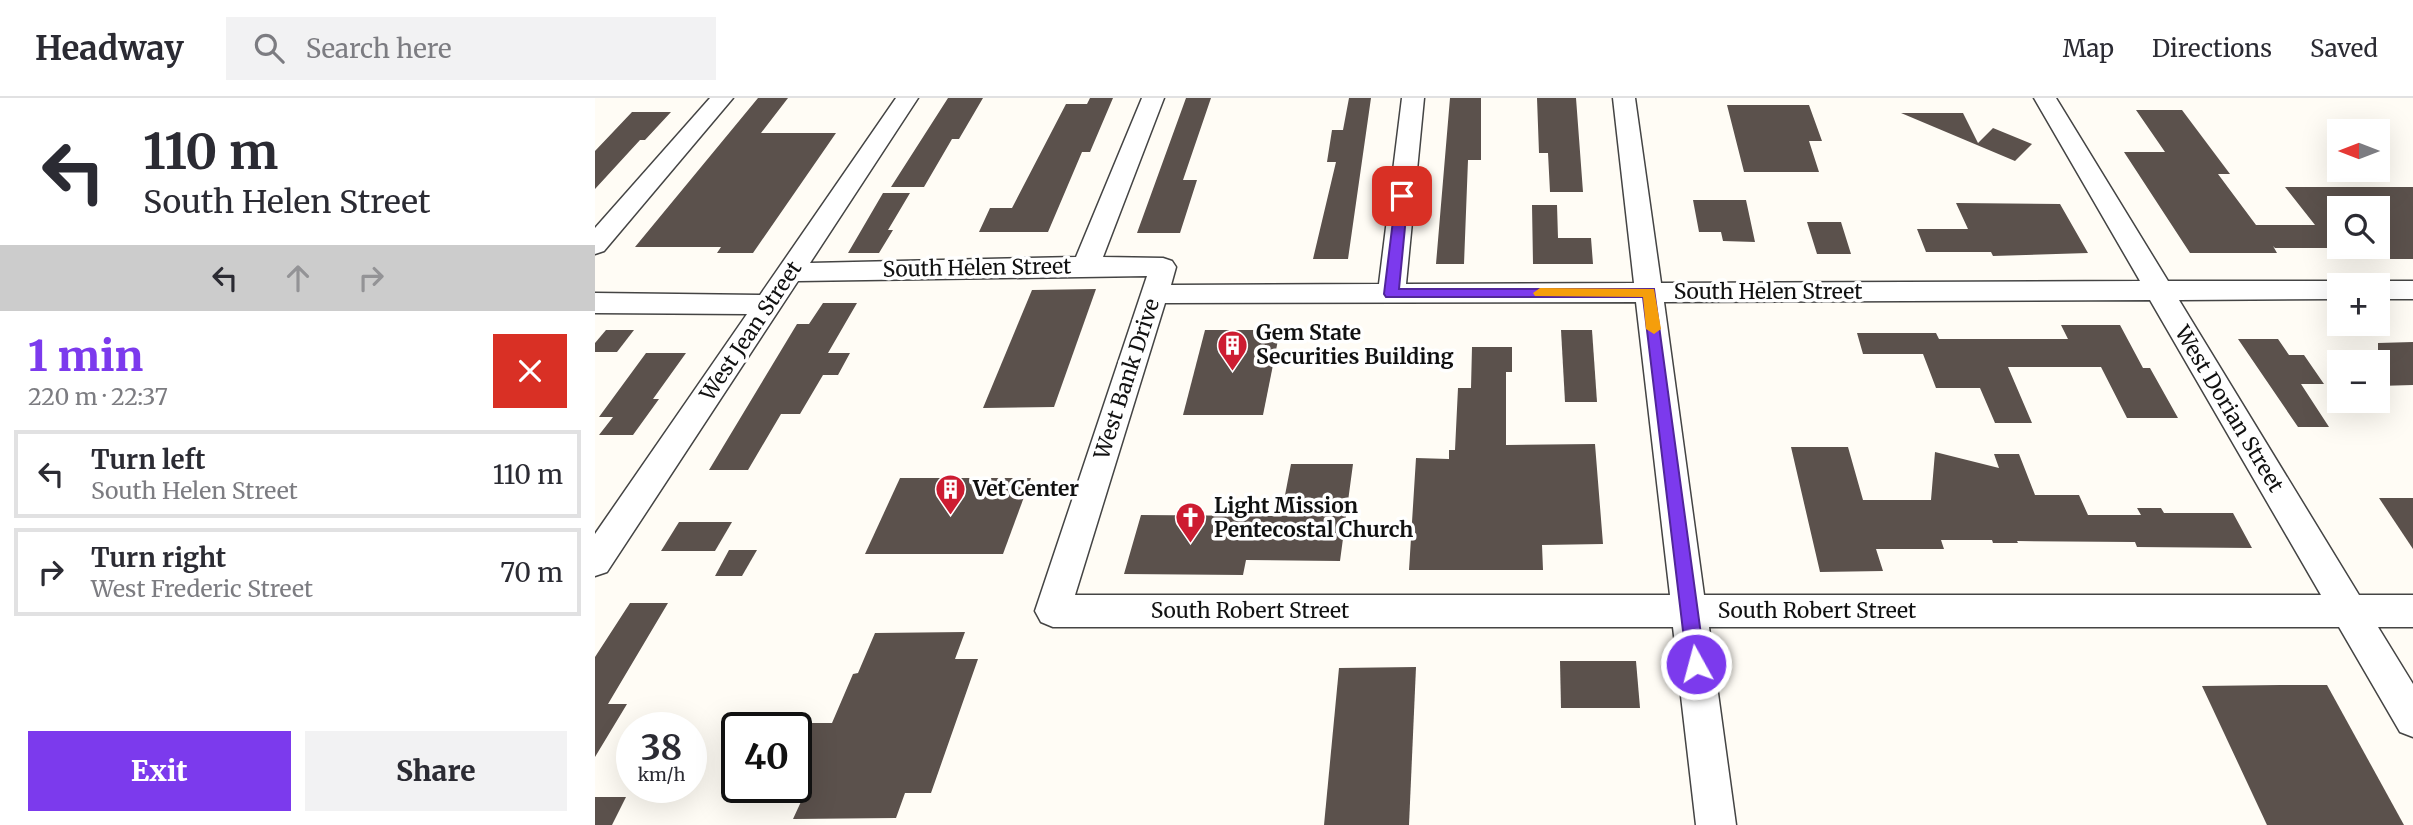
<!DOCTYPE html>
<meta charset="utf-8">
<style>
body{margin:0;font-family:Merriweather,serif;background:#f2f2f3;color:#2b2b33;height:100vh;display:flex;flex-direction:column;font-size:26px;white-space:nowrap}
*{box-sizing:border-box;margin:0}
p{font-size:23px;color:#7c7c81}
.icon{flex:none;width:38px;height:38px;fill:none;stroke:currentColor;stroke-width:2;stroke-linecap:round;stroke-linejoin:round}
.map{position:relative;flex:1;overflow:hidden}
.panel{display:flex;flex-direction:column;background:#fff;width:595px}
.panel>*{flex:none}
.banner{background:#fff;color:#2b2b33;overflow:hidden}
.needle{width:46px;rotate:270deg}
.controls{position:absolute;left:1732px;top:21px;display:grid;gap:14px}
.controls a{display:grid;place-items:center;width:63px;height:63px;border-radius:0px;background:#fff;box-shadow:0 7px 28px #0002;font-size:35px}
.speed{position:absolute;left:21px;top:614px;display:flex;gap:14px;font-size:35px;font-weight:700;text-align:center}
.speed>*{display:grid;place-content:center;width:91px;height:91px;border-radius:50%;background:#fff;box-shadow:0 7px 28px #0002;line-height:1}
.speed small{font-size:18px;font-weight:400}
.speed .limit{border:4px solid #111;border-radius:10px;background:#fff;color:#111}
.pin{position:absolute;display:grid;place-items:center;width:60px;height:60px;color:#fff;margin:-30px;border-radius:14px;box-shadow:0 4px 10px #0006}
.me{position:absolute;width:77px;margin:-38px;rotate:353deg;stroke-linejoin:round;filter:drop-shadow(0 0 5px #0008)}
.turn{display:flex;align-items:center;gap:24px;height:147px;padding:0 28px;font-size:32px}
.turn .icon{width:91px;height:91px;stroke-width:2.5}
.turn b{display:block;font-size:49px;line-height:60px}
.lanes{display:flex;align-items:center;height:66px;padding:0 28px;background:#0003;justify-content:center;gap:35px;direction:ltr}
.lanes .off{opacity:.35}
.round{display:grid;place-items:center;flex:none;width:74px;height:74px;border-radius:0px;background:#f2f2f3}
.overview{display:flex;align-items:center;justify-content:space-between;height:119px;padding:0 28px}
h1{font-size:42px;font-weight:800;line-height:52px;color:#7c3aed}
.primary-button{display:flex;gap:14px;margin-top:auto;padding:14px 28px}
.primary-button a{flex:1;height:80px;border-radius:0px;background:#7c3aed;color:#fff;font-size:28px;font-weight:800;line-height:80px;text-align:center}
.primary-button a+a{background:#f2f2f3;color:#2b2b33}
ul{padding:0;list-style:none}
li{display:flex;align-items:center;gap:21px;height:88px;margin:0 14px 10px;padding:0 14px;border:4px solid #e1e1e2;border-radius:0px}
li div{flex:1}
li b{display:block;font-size:26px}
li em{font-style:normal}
header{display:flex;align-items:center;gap:42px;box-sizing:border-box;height:98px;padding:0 35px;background:#fff;border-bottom:2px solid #e1e1e2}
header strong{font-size:33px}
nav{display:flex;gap:38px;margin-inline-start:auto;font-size:24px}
.search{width:490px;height:63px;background:#f2f2f3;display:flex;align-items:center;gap:18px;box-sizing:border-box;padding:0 24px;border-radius:0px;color:#7c7c81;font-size:26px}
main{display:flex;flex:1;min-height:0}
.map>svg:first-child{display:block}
.building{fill:#5b514c;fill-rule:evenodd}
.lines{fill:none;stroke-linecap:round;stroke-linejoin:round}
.minor-casing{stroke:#444;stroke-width:3}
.minor{fill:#fff;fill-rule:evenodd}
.route{fill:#7c3aed;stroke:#51269a;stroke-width:2}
.slow{fill:#f59e0b}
.labels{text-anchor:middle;stroke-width:7;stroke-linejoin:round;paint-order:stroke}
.street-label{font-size:21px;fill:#111;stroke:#fff}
.poi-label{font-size:21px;font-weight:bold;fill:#111;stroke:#fff;text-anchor:start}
</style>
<header>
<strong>Headway</strong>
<div class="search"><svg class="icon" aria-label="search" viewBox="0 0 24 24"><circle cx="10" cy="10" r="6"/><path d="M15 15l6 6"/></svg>Search here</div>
<nav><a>Map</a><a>Directions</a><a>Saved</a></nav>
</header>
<main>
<section class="panel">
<div class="banner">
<div class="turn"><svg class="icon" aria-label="left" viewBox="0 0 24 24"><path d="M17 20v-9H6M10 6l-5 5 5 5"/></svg><div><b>110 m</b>South Helen Street</div></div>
<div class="lanes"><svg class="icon" aria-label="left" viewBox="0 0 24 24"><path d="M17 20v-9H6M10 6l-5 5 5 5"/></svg><svg class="icon off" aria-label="ahead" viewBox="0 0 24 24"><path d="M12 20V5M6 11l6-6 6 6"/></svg><svg class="icon off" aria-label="right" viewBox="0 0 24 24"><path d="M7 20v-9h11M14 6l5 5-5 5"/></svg></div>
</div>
<div class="overview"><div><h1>1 min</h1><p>220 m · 22:37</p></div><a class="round" style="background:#d93025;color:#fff"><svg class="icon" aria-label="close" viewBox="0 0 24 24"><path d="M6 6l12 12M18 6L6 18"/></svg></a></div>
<ul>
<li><svg class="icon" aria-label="left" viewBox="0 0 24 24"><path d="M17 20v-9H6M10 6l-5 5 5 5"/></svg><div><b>Turn left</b><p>South Helen Street</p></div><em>110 m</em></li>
<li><svg class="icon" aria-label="right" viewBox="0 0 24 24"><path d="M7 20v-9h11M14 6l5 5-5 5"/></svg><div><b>Turn right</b><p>West Frederic Street</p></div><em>70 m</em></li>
</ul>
<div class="primary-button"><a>Exit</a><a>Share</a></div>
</section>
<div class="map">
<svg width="1818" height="727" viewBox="0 0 1818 727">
<rect width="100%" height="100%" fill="#fffcf5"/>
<g class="building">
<path d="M 163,0 L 193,0 L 166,35 L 241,35 L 158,155 L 122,155 L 126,149 L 40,149 Z"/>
<path d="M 353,0 L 388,0 L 364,41 L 357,41 L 329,89 L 296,89 Z"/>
<path d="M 495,0 L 518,0 L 495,54 L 487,54 L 453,134 L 384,134 L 395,110 L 417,110 L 471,6 L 492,6 Z"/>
<path d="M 591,0 L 616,0 L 588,82 L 602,82 L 585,135 L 542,135 Z"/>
<path d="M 754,0 L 776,0 L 753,161 L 718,161 L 741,64 L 732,64 L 737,32 L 748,32 Z"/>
<path d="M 855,0 L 886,0 L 886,62 L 873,62 L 869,166 L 841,166 Z"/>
<path d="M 942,0 L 981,0 L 988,94 L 955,94 L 953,55 L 944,55 Z"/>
<path d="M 1132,7 L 1214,7 L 1227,43 L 1214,43 L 1224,74 L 1149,74 Z"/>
<path d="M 1541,12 L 1587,12 L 1635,76 L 1623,76 L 1661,127 L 1720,127 L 1690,89 L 1818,89 L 1818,161 L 1773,161 L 1769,155 L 1743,155 L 1739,150 L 1680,150 L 1678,148 L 1682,155 L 1595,155 L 1529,54 L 1570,54 ZM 1745,110 L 1783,110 L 1783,149 L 1745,149 Z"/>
<path d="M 37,14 L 76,14 L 50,42 L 45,42 L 0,91 L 0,53 Z"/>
<path d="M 1306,15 L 1368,15 L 1383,45 L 1398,30 L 1437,46 L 1420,63 Z"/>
<path d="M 288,95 L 315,95 L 293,132 L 298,132 L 284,155 L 253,155 Z"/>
<path d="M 1098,102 L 1151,102 L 1160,144 L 1128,143 L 1126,134 L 1104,134 Z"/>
<path d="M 1361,105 L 1465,106 L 1493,155 L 1398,158 L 1396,154 L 1331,154 L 1322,131 L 1373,131 Z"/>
<path d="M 937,107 L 962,107 L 963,140 L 996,140 L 998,166 L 938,166 Z"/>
<path d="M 1212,124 L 1246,124 L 1256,156 L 1222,156 Z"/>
<path d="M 501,191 L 459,309 L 388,310 L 437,192 Z"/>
<path d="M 228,205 L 262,205 L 233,255 L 255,255 L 243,277 L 228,277 L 205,316 L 186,316 L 153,372 L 114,372 L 202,226 L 214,226 Z"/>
<path d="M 1466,227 L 1525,227 L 1548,270 L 1555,270 L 1583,320 L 1532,320 L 1506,269 L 1413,269 L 1437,325 L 1400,325 L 1385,290 L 1341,290 L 1328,256 L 1268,256 L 1262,235 L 1341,235 L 1344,241 L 1473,241 Z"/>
<path d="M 11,232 L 39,232 L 22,254 L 0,254 L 0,245 Z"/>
<path d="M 610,232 L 685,232 L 668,317 L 588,317 Z"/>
<path d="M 966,232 L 997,232 L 1002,304 L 970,304 Z"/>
<path d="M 1643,241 L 1683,241 L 1694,257 L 1709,257 L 1729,286 L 1706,286 L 1734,329 L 1703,329 Z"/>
<path d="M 1818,244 L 1818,287 L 1783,288 L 1783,245 Z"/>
<path d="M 877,249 L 917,249 L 917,274 L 911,274 L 911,347 L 1000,346 L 1008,446 L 947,447 L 948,472 L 814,472 L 821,360 L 854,361 L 854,352 L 860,352 L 863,290 L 876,290 Z"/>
<path d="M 51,255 L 91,255 L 58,301 L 64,301 L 38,337 L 4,337 L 18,319 L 4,319 Z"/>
<path d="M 1196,349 L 1253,349 L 1268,402 L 1336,402 L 1340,354 L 1404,370 L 1399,356 L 1424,356 L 1440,397 L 1484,397 L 1493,417 L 1546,417 L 1542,410 L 1566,410 L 1569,415 L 1638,415 L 1657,450 L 1542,449 L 1540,444 L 1422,443 L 1423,445 L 1398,445 L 1397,442 L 1346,442 L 1349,451 L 1281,451 L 1288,473 L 1225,474 Z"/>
<path d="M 696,366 L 758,366 L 745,463 L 651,462 L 648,477 L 529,476 L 546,417 L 686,418 Z"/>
<path d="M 305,380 L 436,380 L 408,456 L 270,456 Z"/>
<path d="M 1784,400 L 1818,400 L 1818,451 Z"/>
<path d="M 84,424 L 137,424 L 120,453 L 66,453 Z"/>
<path d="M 134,452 L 162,452 L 147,478 L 120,478 Z"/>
<path d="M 35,505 L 73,505 L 13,606 L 32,606 L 0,659 L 0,559 Z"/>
<path d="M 370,534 L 360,561 L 383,561 L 336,695 L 310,695 L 301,720 L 198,721 L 210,695 L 201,695 L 201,647 L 211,625 L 237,625 L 258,576 L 263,575 L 280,535 Z"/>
<path d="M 965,563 L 1041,563 L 1045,610 L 966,610 Z"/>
<path d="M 821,569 L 814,727 L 729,727 L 744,570 Z"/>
<path d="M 1685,587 L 1732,587 L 1809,727 L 1672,727 L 1607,588 Z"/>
<path d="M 0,699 L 31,699 L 17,727 L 0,727 Z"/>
</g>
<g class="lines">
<defs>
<g id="minor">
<path d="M 115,0 L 138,0 L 9,153 L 0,156 L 0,130 Z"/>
<path d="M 301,0 L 323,0 L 215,165 L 481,159 L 547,0 L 569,0 L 508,159 L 568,160 L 577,163 L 581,169 L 576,187 L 784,186 L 807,0 L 829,0 L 811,186 L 1039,185 L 1018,0 L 1040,0 L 1066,185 L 1545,183 L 1439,0 L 1461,0 L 1573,183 L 1745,183 L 1756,187 L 1745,187 L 1745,201 L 1584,202 L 1764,497 L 1818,497 L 1818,529 L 1783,529 L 1818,586 L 1818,639 L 1805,634 L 1744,529 L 1114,529 L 1141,727 L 1101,727 L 1078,529 L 458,529 L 446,524 L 440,513 L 552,178 L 203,183 L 12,474 L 0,478 L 0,436 L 152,216 L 0,215 L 0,195 L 165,197 ZM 1555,202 L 1726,497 L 1109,497 L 1069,204 ZM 1041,204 L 1075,497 L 480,497 L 570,205 Z"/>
<path d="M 1783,183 L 1818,183 L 1818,201 L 1783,201 L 1783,187 L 1772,187 Z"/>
</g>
</defs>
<use href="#minor" class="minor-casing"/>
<use href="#minor" class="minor"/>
</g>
<path class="route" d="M 807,94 L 813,98 L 804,191 L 1059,191 L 1110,566 L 1107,572 L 1101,575 L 1094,572 L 1092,566 L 1048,199 L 791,199 L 789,196 L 801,98 Z"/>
<path class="slow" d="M 945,190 L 1059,191 L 1066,231 L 1059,236 L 1051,231 L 1048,199 L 940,198 L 938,195 Z"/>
<defs>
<symbol id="building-pin" viewBox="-11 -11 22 30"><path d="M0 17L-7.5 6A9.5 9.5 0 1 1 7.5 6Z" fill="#cd1c31" stroke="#fff"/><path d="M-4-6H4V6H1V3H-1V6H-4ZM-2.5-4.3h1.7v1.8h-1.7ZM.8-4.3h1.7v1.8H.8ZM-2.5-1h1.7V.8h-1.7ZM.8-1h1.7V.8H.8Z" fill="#fff"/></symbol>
<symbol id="church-pin" viewBox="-11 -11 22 30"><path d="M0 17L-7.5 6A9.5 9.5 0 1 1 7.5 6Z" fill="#cd1c31" stroke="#fff"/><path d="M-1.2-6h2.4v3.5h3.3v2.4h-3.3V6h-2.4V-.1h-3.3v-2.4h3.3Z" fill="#fff"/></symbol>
</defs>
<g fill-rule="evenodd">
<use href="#building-pin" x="620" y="230" width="35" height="47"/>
<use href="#building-pin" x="338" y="374" width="35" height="47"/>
<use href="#church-pin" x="578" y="402" width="35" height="47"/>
</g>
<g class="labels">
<g class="street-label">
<text transform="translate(382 170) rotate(-1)" y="7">South Helen Street</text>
<text x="1173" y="201">South Helen Street</text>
<text transform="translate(156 233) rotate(-56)" y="7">West Jean Street</text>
<text transform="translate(532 281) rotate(-72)" y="7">West Bank Drive</text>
<text transform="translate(1634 311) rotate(59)" y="7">West Dorian Street</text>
<text x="655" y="520">South Robert Street</text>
<text x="1222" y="520">South Robert Street</text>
</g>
<g class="poi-label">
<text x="661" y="242">Gem State<tspan x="661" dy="24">Securities Building</tspan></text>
<text x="378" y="398">Vet Center</text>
<text x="619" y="415">Light Mission<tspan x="619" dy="24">Pentecostal Church</tspan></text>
</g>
</g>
</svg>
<div class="controls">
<a><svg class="needle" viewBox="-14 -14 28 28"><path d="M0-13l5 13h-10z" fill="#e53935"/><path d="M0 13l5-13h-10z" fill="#7c7c81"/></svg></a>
<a><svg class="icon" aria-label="search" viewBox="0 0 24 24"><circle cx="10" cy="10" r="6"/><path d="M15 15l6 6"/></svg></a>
<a>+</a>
<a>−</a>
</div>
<div class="speed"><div>38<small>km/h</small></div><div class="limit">40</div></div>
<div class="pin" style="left:807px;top:98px;background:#d93025"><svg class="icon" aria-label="arrive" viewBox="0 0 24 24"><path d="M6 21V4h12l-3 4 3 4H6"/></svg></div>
<svg class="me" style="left:1101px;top:566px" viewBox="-20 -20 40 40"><circle r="17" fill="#7c3aed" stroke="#fff" stroke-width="3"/><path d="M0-11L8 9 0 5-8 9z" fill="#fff"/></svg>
</div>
</main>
